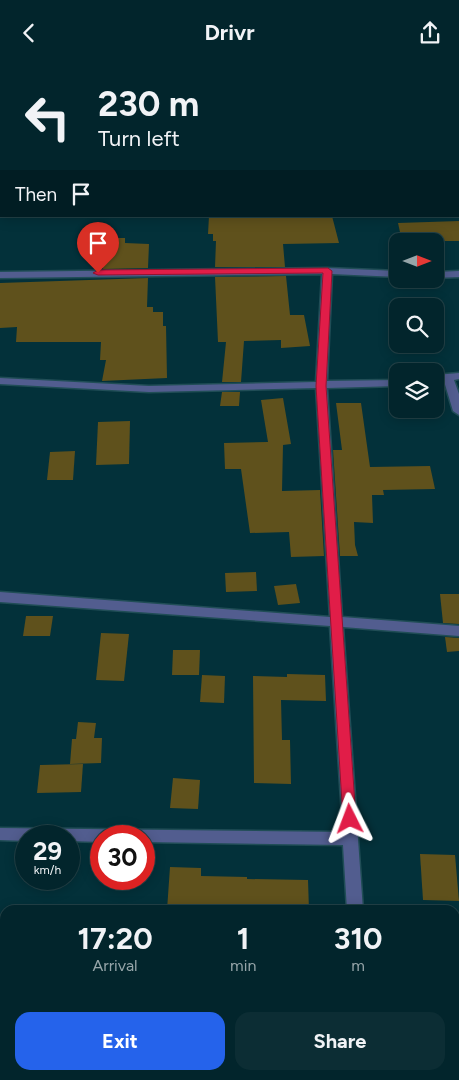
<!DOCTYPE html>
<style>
body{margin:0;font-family:Figtree,sans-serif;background:#0c2d34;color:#f1f3f6;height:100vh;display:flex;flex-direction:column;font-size:19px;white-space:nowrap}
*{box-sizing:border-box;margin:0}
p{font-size:16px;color:#96a5a9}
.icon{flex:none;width:28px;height:28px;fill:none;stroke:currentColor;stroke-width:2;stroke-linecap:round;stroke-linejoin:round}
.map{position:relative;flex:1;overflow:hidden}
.details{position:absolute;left:0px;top:840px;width:460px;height:175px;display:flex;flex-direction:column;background:#02252c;border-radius:15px 15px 0 0;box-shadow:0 2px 12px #0003,0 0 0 1px #234248}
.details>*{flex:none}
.top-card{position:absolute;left:0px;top:0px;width:460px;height:152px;box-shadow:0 2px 12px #0003,0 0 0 1px #234248;background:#02252c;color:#f1f3f6;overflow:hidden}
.needle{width:32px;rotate:90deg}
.fabs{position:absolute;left:389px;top:168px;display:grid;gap:10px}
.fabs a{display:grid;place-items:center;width:55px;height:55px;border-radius:10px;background:#02252c;box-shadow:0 2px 12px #0003,0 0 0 1px #234248;font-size:25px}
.speed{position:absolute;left:15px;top:760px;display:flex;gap:10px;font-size:25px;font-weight:700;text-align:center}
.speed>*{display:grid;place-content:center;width:65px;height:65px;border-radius:50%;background:#02252c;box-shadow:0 2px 12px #0003,0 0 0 1px #234248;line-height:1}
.speed small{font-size:12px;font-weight:400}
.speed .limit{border:8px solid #d22;background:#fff;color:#111}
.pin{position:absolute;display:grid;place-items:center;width:42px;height:42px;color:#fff;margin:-51px -21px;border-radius:50% 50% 50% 0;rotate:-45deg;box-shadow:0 0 5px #0007}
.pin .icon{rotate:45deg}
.me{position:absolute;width:55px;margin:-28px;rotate:357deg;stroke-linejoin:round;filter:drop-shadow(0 0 4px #0008)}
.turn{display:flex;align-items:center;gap:18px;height:105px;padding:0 15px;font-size:22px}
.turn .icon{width:65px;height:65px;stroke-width:2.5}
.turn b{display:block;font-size:35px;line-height:42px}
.then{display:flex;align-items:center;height:48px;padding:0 15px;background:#0003;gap:10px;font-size:19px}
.eta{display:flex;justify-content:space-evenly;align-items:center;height:85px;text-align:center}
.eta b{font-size:30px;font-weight:700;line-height:35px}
.button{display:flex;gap:10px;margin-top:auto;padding:10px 15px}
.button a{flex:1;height:58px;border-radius:15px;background:#2563eb;color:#fff;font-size:20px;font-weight:700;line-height:58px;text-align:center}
.button a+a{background:#0c2d34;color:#f1f3f6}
header{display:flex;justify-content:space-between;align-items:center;height:65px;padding:0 15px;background:#02252c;font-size:22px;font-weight:700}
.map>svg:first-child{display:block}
.building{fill:#5f511c}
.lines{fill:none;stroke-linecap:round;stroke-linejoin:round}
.street-casing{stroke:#204d56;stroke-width:3}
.street{fill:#525d8f;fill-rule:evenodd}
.route{fill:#e11d48;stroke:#92132f}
</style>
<header><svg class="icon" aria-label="back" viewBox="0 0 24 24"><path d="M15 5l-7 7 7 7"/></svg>Drivr<svg class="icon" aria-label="share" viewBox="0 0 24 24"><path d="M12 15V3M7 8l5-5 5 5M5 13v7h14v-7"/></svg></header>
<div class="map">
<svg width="459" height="1015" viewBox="0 0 459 1015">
<rect width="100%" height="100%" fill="#03313a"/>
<g class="building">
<path d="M 209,151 L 332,151 L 339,178 L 283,179 L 285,202 L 215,202 L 216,176 L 213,176 L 213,169 L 208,169 Z"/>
<path d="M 459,156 L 459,176 L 402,176 L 398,158 Z"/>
<path d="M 106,173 L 125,173 L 125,178 L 149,179 L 148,203 L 103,204 Z"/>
<path d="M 286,211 L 290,250 L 304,250 L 310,281 L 281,283 L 281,275 L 244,276 L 241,317 L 222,317 L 226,277 L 218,277 L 215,212 Z"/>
<path d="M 148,213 L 147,242 L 153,242 L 153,247 L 163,247 L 163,261 L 166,261 L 167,313 L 102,316 L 106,295 L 100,295 L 101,277 L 16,277 L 17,262 L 0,263 L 0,218 Z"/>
<path d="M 222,327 L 240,327 L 239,341 L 220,341 Z"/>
<path d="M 283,333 L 291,379 L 283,380 L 282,426 L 320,425 L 324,491 L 291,492 L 289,467 L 250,468 L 241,404 L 225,404 L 224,378 L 268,377 L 261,335 Z"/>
<path d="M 336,338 L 361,338 L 370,402 L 430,401 L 435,424 L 383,425 L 384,430 L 372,430 L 373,458 L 354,457 L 355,480 L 358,491 L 340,491 L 333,385 L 342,385 Z"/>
<path d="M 130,356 L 129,399 L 96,400 L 98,357 Z"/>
<path d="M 75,386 L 73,415 L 47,415 L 50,387 Z"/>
<path d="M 256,507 L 257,526 L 226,527 L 225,508 Z"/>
<path d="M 296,519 L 300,538 L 278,540 L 274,521 Z"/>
<path d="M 440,529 L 459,529 L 459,559 L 443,558 Z"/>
<path d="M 26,551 L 53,551 L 50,571 L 23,571 Z"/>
<path d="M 101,568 L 129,569 L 124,616 L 96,615 Z"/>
<path d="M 445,572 L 459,573 L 459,586 L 447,587 Z"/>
<path d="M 173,585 L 200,585 L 199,610 L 172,610 Z"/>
<path d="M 287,609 L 325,610 L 326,636 L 281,635 L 282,675 L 290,675 L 291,719 L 254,718 L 253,611 L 287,612 Z"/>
<path d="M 202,610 L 225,611 L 224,638 L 200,637 Z"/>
<path d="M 78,657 L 96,658 L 94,673 L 102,673 L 101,698 L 70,699 L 72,674 L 76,674 Z"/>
<path d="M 83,699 L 81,727 L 37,728 L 40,700 Z"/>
<path d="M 173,713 L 200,715 L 198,744 L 170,743 Z"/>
<path d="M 420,789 L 455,790 L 459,836 L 423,835 Z"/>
<path d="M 170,802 L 201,803 L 201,811 L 247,812 L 247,814 L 308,815 L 309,845 L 199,841 L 199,845 L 167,845 Z"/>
</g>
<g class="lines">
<defs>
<g id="street">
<path d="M 327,203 L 398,206 L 398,212 L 332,209 L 327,316 L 398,315 L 398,321 L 327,323 L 342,552 L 459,561 L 459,571 L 343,562 L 363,845 L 347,845 L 343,780 L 144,777 L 144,771 L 101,771 L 101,777 L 69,776 L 69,771 L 26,771 L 26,776 L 0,775 L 0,763 L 343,767 L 330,561 L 0,537 L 0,527 L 330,552 L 316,323 L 149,327 L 0,319 L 0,313 L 149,321 L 316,317 L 322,209 L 0,213 L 0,207 Z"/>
<path d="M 459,206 L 459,212 L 435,213 L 435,207 Z"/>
<path d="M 459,308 L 459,314 L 454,315 L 459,329 L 459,350 L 453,346 L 444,316 L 435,316 L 435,310 Z"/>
</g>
</defs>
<use href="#street" class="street-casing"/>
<use href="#street" class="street"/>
</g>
<path class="route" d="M 328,203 L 332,206 L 326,321 L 356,754 L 354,758 L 350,760 L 345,758 L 343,754 L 316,321 L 323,208 L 98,210 L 93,208 L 98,205 Z"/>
</svg>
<div class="fabs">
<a><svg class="needle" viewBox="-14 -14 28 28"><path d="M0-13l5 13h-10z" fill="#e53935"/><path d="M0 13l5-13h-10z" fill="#96a5a9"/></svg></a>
<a><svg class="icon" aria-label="search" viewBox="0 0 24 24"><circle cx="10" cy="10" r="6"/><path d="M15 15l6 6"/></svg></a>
<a><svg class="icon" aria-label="layers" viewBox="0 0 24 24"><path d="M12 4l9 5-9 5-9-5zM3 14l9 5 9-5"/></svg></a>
</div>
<div class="speed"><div>29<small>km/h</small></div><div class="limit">30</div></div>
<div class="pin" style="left:98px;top:208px;background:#d93025"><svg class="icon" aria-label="arrive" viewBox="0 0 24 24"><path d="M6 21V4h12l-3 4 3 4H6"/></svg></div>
<svg class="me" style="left:350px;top:754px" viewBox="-20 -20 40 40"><path d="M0-17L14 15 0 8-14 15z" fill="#e11d48" stroke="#fff" stroke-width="4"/></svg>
<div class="top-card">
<div class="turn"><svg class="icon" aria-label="left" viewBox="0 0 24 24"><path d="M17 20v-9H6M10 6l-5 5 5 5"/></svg><div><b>230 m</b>Turn left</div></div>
<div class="then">Then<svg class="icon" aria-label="arrive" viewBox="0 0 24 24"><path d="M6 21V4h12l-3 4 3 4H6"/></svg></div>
</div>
<section class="details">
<div class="eta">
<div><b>17:20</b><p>Arrival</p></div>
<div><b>1</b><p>min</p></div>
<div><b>310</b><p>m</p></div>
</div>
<div class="button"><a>Exit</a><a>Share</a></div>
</section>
</div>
